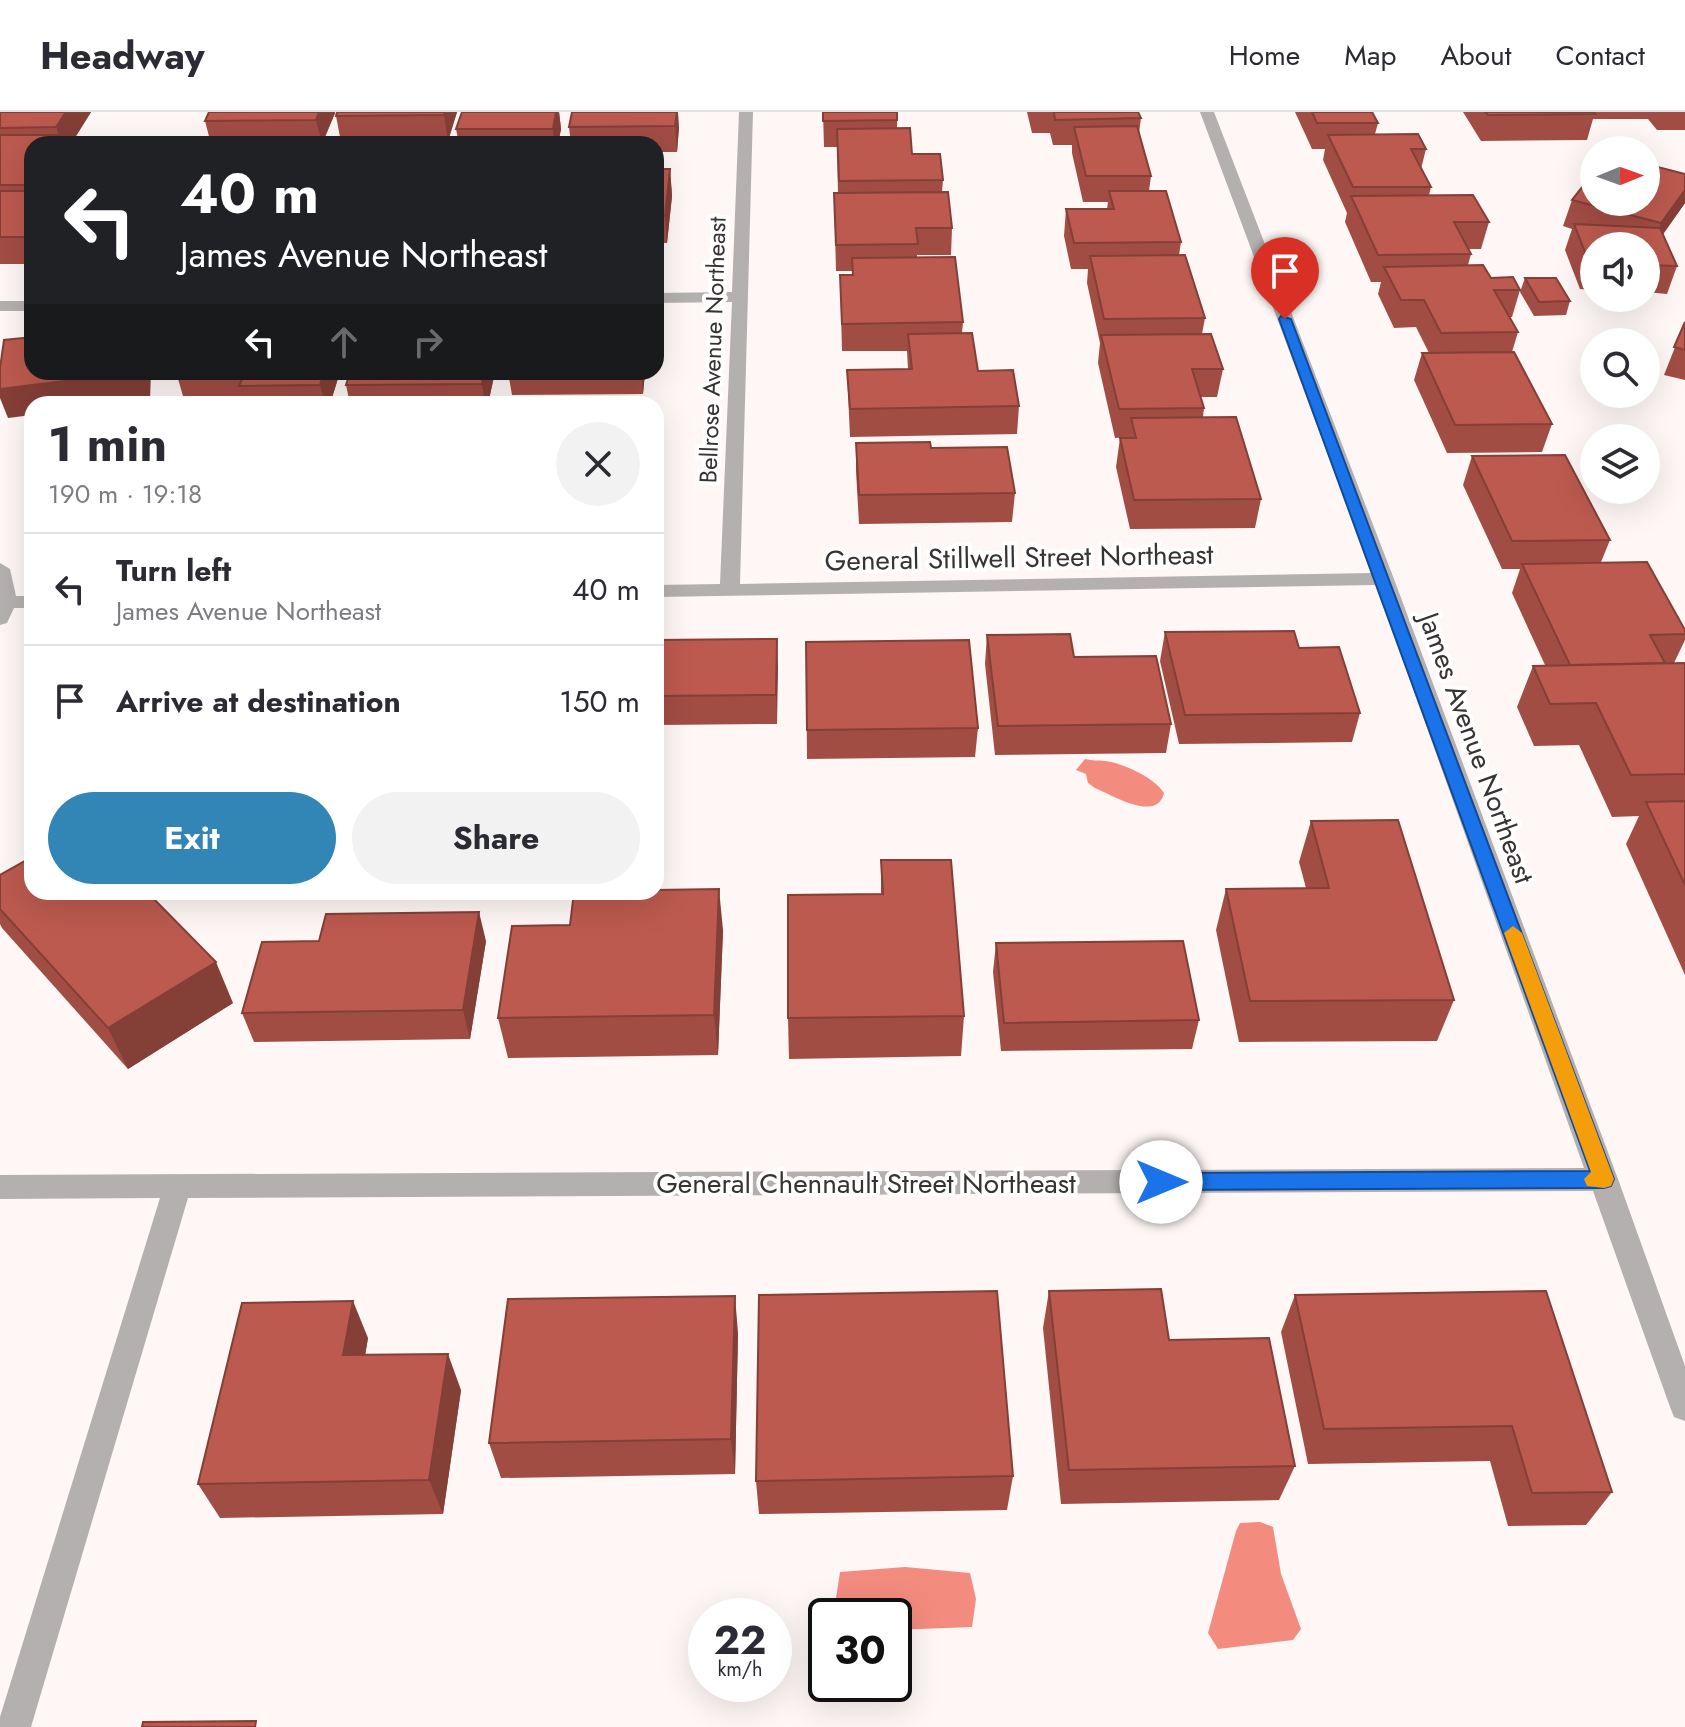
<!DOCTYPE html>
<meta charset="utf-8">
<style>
body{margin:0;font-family:Jost,sans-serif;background:#f2f2f3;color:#2b2b33;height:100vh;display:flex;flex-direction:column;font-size:30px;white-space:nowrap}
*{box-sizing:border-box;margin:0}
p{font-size:26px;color:#7c7c81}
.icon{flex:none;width:44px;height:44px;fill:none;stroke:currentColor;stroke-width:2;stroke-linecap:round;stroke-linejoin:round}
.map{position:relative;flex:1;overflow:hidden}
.details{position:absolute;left:24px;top:284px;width:640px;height:504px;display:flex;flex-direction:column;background:#fff;border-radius:24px;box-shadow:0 8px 32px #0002}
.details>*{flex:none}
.top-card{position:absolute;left:24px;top:24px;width:640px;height:244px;border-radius:24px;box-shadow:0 8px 32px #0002;background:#202124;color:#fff;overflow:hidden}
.needle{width:52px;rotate:89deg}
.tools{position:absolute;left:1580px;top:24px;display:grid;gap:16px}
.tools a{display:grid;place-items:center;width:80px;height:80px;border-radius:50%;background:#fff;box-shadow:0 8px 32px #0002;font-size:40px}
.speed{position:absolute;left:688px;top:1486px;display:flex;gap:16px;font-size:40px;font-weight:700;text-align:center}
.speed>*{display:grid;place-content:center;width:104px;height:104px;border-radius:50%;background:#fff;box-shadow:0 8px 32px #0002;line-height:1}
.speed small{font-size:20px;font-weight:400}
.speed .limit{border:4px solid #111;border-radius:12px;background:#fff;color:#111}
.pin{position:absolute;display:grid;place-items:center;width:68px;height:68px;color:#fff;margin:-82px -34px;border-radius:50% 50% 50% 0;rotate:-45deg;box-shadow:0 0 8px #0007}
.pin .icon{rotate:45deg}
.me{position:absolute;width:88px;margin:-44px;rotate:90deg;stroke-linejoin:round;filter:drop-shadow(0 0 6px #0008)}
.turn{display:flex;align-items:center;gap:28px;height:168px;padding:0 24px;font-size:36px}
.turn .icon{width:104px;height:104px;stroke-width:2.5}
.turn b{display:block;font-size:56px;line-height:68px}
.lanes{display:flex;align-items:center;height:76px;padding:0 24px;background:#0003;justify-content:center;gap:40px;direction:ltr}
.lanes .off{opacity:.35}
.round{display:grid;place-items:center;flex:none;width:84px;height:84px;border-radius:42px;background:#f2f2f3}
.summary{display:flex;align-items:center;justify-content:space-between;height:136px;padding:0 24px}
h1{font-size:48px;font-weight:700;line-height:60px}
.button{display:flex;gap:16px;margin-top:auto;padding:16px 24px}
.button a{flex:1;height:92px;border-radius:48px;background:#3286b6;color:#fff;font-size:32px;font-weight:700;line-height:92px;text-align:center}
.button a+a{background:#f2f2f3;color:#2b2b33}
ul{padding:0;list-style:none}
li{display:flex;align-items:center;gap:24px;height:112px;padding:0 24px;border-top:2px solid #e1e1e2}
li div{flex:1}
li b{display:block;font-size:30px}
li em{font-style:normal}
header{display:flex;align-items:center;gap:48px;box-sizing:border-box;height:112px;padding:0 40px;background:#fff;border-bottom:2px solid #e1e1e2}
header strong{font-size:38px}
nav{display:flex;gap:44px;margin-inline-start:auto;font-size:28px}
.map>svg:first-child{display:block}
.water{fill:#f48b7f}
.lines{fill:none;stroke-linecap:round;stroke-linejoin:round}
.minor{fill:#b5b0b0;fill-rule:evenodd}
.wall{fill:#a24d44}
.shaded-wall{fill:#843f37}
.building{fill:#bc5a4f;stroke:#843f37;stroke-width:2}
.route{fill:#1a73e8;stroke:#114b97;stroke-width:2}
.slow{fill:#f59e0b}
.labels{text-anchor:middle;stroke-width:8;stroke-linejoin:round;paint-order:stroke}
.far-street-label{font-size:24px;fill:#373332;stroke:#fff}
.street-label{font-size:28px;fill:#373332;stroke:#fff}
</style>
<header>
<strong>Headway</strong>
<nav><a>Home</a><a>Map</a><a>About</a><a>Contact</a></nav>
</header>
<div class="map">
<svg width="1685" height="1615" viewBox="0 0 1685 1615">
<rect width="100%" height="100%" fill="#fef7f6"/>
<g class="water">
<path d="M 1085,647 C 1093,649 1097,648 1105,649 C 1123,651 1155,666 1164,681 C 1157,711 1112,683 1095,676 L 1088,671 L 1086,662 L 1076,658 Z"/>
<path d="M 1260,1410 L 1273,1415 L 1281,1462 L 1301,1517 L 1293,1528 L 1218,1537 L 1208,1521 L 1236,1419 L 1240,1411 Z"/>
<path d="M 905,1455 L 970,1461 L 976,1487 L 972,1515 L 894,1518 L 894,1504 L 839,1504 L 836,1486 L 840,1460 Z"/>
</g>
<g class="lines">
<g class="minor">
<path d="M 739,0 L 753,0 L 740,472 L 1372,461 L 1200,0 L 1214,0 L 1394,467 L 1618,1067 L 1685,1254 L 1685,1309 L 1674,1305 L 1670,1295 L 1593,1079 L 188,1086 L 31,1615 L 0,1615 L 0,1605 L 160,1086 L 0,1087 L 0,1063 L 1584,1056 L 1376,473 L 656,485 L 656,473 L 720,472 L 732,190 L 656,191 L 656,181 L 732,180 Z"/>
<rect x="0" y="189" width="32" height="10"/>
<path d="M 0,451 L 10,457 L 16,484 L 32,484 L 32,496 L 14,496 L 7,511 L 0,513 Z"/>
</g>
</g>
<g class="wall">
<path d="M 0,0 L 91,0 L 71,32 L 32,32 L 32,152 L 0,152 Z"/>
<path d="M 337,0 L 457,0 L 448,29 L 341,30 L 336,4 Z"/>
<path d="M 462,0 L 559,0 L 561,17 L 558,32 L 459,32 L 456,17 Z"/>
<path d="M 572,0 L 679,15 L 677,40 L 656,40 L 656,32 L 571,32 L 569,15 Z"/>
<path d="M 823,0 L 897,8 L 897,16 L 912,42 L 943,68 L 942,80 L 952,116 L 951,143 L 917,143 L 917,145 L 963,210 L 962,221 L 978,259 L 1019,294 L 1017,322 L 850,325 L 847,258 L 908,257 L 907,239 L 842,239 L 840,163 L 852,163 L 852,159 L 836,159 L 834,81 L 838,81 L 837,35 L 824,35 Z"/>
<path d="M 1027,0 L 1138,0 L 1141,6 L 1139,21 L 1151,64 L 1149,79 L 1181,130 L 1179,143 L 1205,206 L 1202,222 L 1223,257 L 1217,285 L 1201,285 L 1204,296 L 1203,305 L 1261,387 L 1255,416 L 1130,417 L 1116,355 L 1120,326 L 1128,326 L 1128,325 L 1115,326 L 1098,251 L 1100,231 L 1087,171 L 1088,157 L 1071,157 L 1064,124 L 1066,97 L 1107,97 L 1108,90 L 1083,90 L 1072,41 L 1072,33 L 1053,33 L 1050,21 L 1032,21 Z"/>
<path d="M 1295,0 L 1372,0 L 1378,11 L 1375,22 L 1426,37 L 1421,57 L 1431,75 L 1429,83 L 1489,110 L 1481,137 L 1468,137 L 1471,142 L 1468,153 L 1491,166 L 1520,178 L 1512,205 L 1510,205 L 1518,220 L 1512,240 L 1552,312 L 1542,340 L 1447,341 L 1414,268 L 1422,241 L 1429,241 L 1416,215 L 1394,216 L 1378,182 L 1381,170 L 1371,170 L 1345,110 L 1347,101 L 1323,48 L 1325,37 L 1312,37 Z"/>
<path d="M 1463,0 L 1685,0 L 1685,18 L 1657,18 L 1648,7 L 1593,7 L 1587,28 L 1481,29 Z"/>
<path d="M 335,1 L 322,32 L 211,32 L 205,9 Z"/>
<path d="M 656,57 L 670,57 L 672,84 L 667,131 L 656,131 Z"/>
<path d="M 1685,62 L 1685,91 L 1663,122 L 1677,154 L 1667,182 L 1646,180 L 1646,134 L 1594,134 L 1594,178 L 1580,177 L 1565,138 L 1572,117 L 1563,114 L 1572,88 Z"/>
<path d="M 1525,166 L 1570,189 L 1566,203 L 1534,204 L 1520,180 Z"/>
<path d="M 1685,210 L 1685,268 L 1664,263 Z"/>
<path d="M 176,260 L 340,260 L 330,292 L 245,292 L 242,284 L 183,284 Z"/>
<path d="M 350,260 L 495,260 L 488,292 L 350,292 L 346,273 Z"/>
<path d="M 508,260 L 645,260 L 643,282 L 512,283 Z"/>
<path d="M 856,331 L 931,336 L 1015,381 L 1012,410 L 859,412 L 856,359 Z"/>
<path d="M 1472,344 L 1610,428 L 1601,450 L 1685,518 L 1685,528 L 1674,551 L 1685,551 L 1685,863 L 1626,732 L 1639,704 L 1612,705 L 1579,633 L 1534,634 L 1517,595 L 1533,554 L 1545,553 L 1512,481 L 1520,457 L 1502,457 L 1463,373 Z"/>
<path d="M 1165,520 L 1299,536 L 1360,601 L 1352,630 L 1179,632 L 1160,549 Z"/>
<path d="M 987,523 L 1074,545 L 1171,612 L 1166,641 L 995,643 L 985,552 Z"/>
<path d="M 777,527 L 777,612 L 656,613 L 656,528 Z"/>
<path d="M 806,530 L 978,616 L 975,645 L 807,647 Z"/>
<path d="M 1311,709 L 1454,888 L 1437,929 L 1239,930 L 1216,818 L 1226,777 L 1306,776 L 1299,750 Z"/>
<path d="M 881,748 L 964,904 L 961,944 L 789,947 L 788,906 L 881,782 Z"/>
<path d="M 0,763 L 233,891 L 128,957 L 2,816 L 0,812 Z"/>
<path d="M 723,818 L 718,943 L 508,946 L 498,906 Z"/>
<path d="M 486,829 L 470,927 L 254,930 L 242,901 Z"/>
<path d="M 996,831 L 1199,908 L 1192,937 L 1001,939 L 993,860 Z"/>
<path d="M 1049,1179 L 1169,1228 L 1295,1354 L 1279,1388 L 1061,1392 L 1043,1216 Z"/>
<path d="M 1546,1179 L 1612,1380 L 1586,1413 L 1508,1414 L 1490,1349 L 1308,1352 L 1281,1220 L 1295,1183 Z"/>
<path d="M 738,1221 L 735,1362 L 501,1366 L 489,1331 Z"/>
<path d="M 368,1226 L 365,1243 L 461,1278 L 443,1402 L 220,1406 L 198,1372 Z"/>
<path d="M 1013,1364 L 1007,1398 L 759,1402 L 756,1369 Z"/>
</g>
<g class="shaded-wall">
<path d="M 66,0 L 91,0 L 71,32 L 59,32 L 61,29 L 56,15 Z"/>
<path d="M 319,0 L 335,0 L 335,1 L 322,32 L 316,8 Z"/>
<path d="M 445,0 L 457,0 L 448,29 L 444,3 Z"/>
<path d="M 556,0 L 559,0 L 561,17 L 558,32 L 554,32 L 553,17 Z"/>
<path d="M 677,0 L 678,0 L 679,15 L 677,40 L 675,14 Z"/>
<path d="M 670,57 L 672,84 L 667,131 L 665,104 Z"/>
<path d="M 1685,78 L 1685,91 L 1652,138 L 1661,111 Z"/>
<path d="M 137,260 L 151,260 L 150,288 L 115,292 L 32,292 L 32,303 L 8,306 L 0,286 L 0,277 Z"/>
<path d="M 324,260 L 340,260 L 330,292 L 325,292 L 320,273 Z"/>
<path d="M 484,260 L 495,260 L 488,292 L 485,292 L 482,272 Z"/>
<path d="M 641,260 L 645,260 L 643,282 Z"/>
<path d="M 777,527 L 778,556 L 777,612 L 776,583 Z"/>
<path d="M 719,777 L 723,818 L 718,943 L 714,903 Z"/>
<path d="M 479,800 L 486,829 L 470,927 L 463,898 Z"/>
<path d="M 216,850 L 233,891 L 128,957 L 108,916 Z"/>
<path d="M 735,1184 L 738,1221 L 735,1362 L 731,1327 Z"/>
<path d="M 353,1189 L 368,1226 L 359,1279 L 343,1243 Z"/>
<path d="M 448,1242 L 461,1278 L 443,1402 L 429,1368 Z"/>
</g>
<g class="building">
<path d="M 0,0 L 66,0 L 56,15 L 0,16 Z"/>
<path d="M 209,0 L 319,0 L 316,8 L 205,9 Z"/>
<path d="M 337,0 L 445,0 L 444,3 L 336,4 Z"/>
<path d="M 462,0 L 556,0 L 553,17 L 456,17 Z"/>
<path d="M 572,0 L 677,0 L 675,14 L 569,15 Z"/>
<path d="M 823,0 L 897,0 L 897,8 L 823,9 Z"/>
<path d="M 1054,0 L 1138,0 L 1141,6 L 1055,8 Z"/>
<path d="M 1312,0 L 1372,0 L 1378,11 L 1317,11 Z"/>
<path d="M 1485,0 L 1593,0 L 1595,2 L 1488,3 Z"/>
<path d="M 1137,14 L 1151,64 L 1086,64 L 1074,15 Z"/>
<path d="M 910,16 L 912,42 L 940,42 L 943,68 L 839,69 L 837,17 Z"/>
<path d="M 1418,22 L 1426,37 L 1411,37 L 1431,75 L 1353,75 L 1328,23 Z"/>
<path d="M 0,23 L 65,23 L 59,32 L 32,32 L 32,73 L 0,73 Z"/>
<path d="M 1646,52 L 1685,62 L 1685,78 L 1661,111 L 1572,88 L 1594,60 L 1594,90 L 1646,90 Z"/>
<path d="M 656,57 L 670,57 L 665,104 L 656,104 Z"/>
<rect x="0" y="79" width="32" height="46"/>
<path d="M 1109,79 L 1166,79 L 1181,130 L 1074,131 L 1066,97 L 1114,97 Z"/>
<path d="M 948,80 L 952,116 L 916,116 L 918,132 L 836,133 L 834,81 Z"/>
<path d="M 1473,83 L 1489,110 L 1454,110 L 1471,142 L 1378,143 L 1351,84 Z"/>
<path d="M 1574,112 L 1660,116 L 1677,154 L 1646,153 L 1646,134 L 1594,134 L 1594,150 L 1589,150 Z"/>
<path d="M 1185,143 L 1205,206 L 1104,207 L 1090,144 Z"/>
<path d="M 955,145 L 963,210 L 842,212 L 840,163 L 853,163 L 852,146 Z"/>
<path d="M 1483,153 L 1491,166 L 1513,165 L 1520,178 L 1494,178 L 1518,220 L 1441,221 L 1424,188 L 1401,188 L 1384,155 Z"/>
<path d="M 1525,166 L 1556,166 L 1570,189 L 1539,190 Z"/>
<path d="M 1685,210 L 1685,238 L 1674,235 Z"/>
<path d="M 972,221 L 978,259 L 1013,258 L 1019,294 L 850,297 L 847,258 L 912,257 L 908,222 Z"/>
<path d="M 1211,222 L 1223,257 L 1192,257 L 1204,296 L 1119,297 L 1101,223 Z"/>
<path d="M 32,225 L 32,260 L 137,260 L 0,277 L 0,256 L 4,228 Z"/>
<path d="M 1514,240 L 1552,312 L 1455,313 L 1422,241 Z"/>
<path d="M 245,260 L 324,260 L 320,273 L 239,274 Z"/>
<path d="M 350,260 L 484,260 L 482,272 L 346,273 Z"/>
<path d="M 1236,305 L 1261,387 L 1134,388 L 1120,326 L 1136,326 L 1131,306 Z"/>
<path d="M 930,330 L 931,336 L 1007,335 L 1015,381 L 859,383 L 856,331 Z"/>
<path d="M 1565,343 L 1610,428 L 1512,429 L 1472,344 Z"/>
<path d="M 1647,450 L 1685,518 L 1685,522 L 1650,523 L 1665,551 L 1570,553 L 1522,452 Z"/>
<path d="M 1294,519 L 1299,536 L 1339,535 L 1360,601 L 1185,603 L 1165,520 Z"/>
<path d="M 1070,522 L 1074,545 L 1156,544 L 1171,612 L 998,614 L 987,523 Z"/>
<path d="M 777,527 L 776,583 L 656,584 L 656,528 Z"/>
<path d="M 969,528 L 978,616 L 807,618 L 806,530 Z"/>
<path d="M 1685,551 L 1685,662 L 1631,663 L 1596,591 L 1550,592 L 1533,554 Z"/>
<path d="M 1685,689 L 1685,773 L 1646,690 Z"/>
<path d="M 1398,708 L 1454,888 L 1250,889 L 1226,777 L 1329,776 L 1311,709 Z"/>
<path d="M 32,745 L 32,780 L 147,780 L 216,850 L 108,916 L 0,797 L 0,763 Z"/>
<path d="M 881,748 L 951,748 L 964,904 L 788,906 L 788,783 L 883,782 Z"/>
<path d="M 719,777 L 714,903 L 498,906 L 512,814 L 570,813 L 574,780 L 656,780 L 656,778 Z"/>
<path d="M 479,800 L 463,898 L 242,901 L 262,830 L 319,829 L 326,802 Z"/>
<path d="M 1183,829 L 1199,908 L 1004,911 L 996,831 Z"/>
<path d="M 1161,1177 L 1169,1228 L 1269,1226 L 1295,1354 L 1069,1358 L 1049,1179 Z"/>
<path d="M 997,1179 L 1013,1364 L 756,1369 L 759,1183 Z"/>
<path d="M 1546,1179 L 1612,1380 L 1532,1381 L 1512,1314 L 1324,1317 L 1295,1183 Z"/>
<path d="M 735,1184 L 731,1327 L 489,1331 L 508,1187 Z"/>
<path d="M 353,1189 L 343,1243 L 448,1242 L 429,1368 L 198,1372 L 242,1191 Z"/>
<path d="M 256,1609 L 255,1615 L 142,1615 L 143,1610 Z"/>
</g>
<path class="route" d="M 1281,204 L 1291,207 L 1614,1067 L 1611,1074 L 1604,1076 L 1161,1078 L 1153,1076 L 1150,1070 L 1153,1063 L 1161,1061 L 1590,1059 L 1279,207 Z"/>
<path class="slow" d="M 1513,814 L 1522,821 L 1614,1067 L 1611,1074 L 1604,1076 L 1587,1074 L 1584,1067 L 1591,1060 L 1504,821 Z"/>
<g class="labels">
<g class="far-street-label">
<text transform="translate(713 238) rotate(-88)" y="8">Bellrose Avenue Northeast</text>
</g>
<g class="street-label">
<text transform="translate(1019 445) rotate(-1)" y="10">General Stillwell Street Northeast</text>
<text transform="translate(1477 636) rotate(70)" y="10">James Avenue Northeast</text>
<text x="866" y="1081">General Chennault Street Northeast</text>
</g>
</g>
</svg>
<div class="tools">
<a><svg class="needle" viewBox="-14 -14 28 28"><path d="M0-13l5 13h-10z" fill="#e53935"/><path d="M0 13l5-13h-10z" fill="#7c7c81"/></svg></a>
<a><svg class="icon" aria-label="sound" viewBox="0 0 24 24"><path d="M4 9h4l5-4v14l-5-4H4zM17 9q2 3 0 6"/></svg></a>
<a><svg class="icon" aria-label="search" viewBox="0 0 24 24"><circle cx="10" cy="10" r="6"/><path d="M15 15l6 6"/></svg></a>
<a><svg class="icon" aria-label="layers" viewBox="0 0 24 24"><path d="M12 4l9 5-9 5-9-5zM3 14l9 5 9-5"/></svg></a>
</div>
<div class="speed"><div>22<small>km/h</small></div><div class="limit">30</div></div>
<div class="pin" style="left:1285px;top:207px;background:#d93025"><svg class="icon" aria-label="arrive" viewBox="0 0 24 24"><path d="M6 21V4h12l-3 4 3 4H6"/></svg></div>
<svg class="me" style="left:1161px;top:1070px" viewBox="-20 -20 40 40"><circle r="19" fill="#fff"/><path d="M0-13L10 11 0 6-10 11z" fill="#1a73e8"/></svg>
<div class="top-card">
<div class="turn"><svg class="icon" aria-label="left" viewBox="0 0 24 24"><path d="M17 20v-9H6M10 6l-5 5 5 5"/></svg><div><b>40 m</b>James Avenue Northeast</div></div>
<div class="lanes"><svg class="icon" aria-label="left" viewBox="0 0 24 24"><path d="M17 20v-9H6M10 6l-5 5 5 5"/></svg><svg class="icon off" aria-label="ahead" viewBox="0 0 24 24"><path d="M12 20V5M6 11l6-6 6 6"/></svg><svg class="icon off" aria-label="right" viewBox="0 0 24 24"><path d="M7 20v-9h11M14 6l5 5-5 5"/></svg></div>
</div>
<section class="details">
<div class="summary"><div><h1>1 min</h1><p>190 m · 19:18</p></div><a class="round"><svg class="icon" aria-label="close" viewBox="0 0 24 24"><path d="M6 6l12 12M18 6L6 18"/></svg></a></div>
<ul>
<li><svg class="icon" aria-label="left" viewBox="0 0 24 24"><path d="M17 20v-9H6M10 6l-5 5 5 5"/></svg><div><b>Turn left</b><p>James Avenue Northeast</p></div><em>40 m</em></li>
<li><svg class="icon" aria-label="arrive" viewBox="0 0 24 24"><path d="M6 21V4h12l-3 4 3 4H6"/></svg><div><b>Arrive at destination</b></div><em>150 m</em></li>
</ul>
<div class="button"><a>Exit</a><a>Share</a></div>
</section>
</div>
